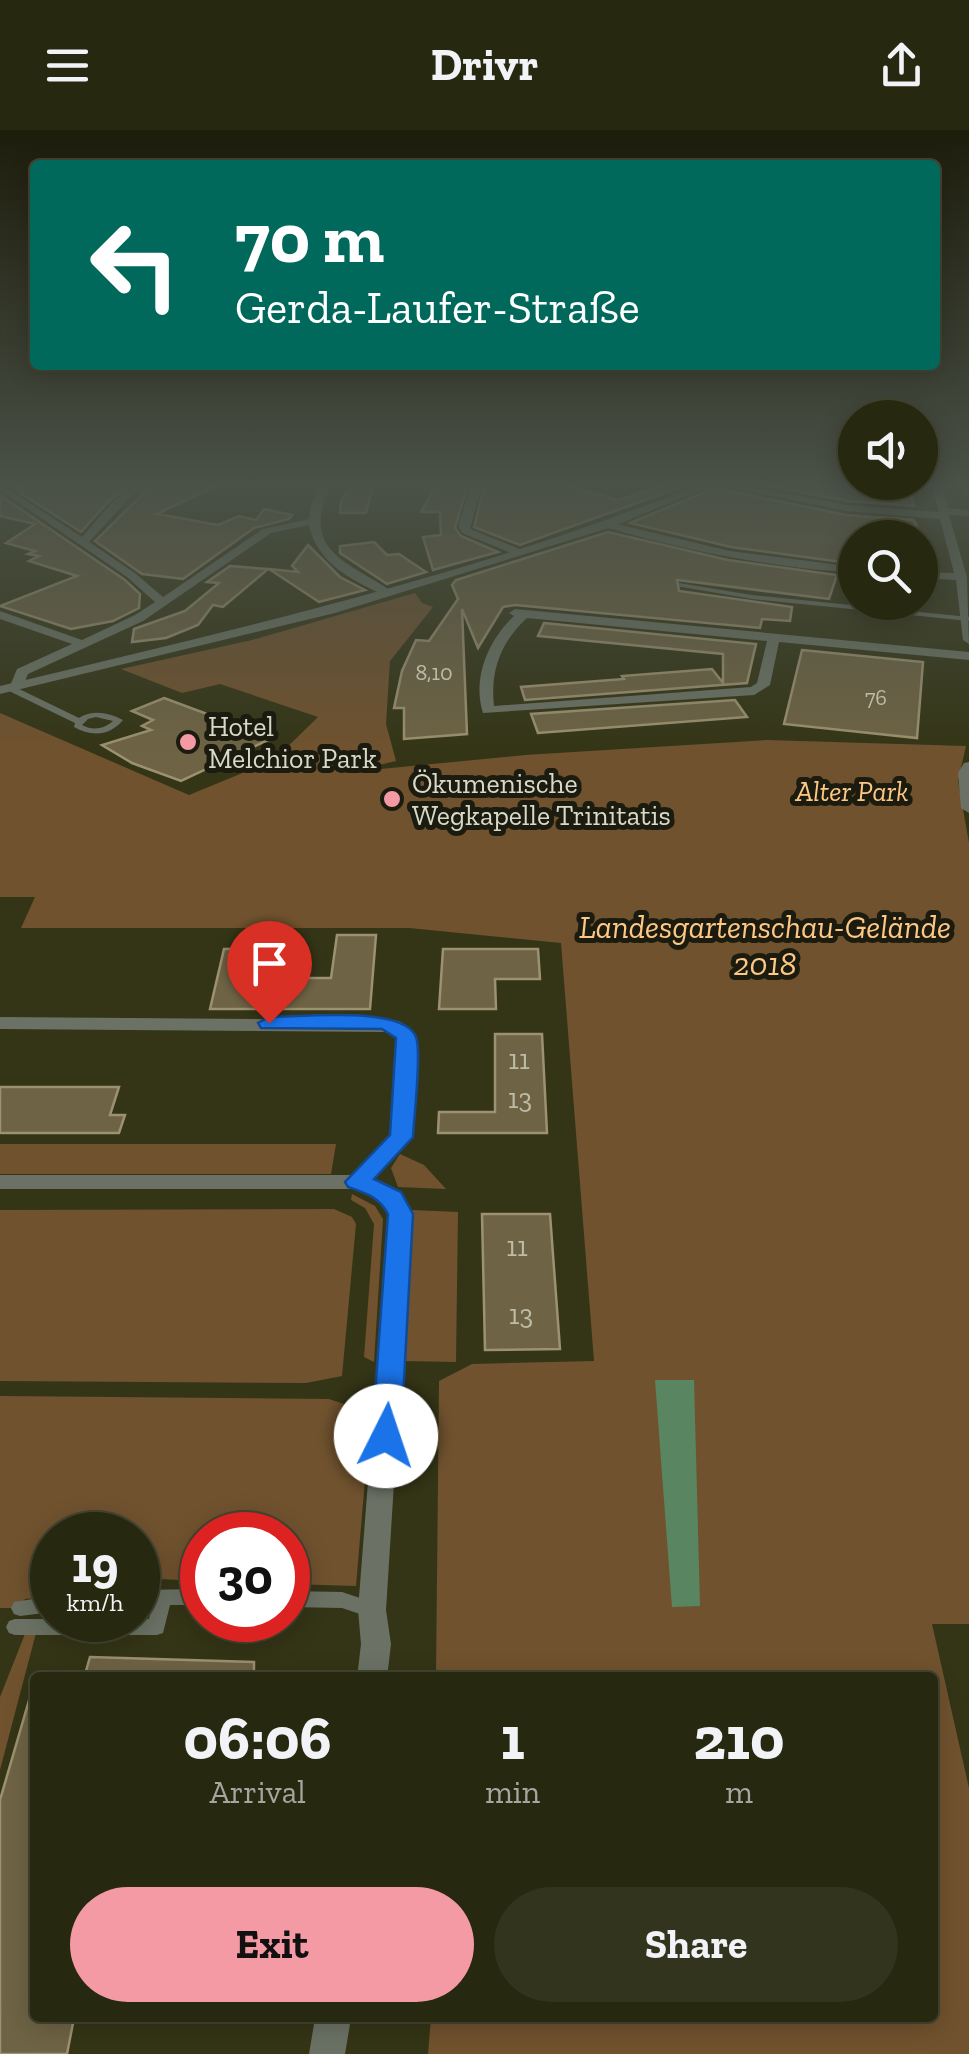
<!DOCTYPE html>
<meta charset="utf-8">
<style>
body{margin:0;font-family:"Zilla Slab",serif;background:#33341e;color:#f1f3f6;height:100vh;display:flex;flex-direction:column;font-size:38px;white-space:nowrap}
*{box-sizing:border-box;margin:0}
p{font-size:32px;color:#a4a69f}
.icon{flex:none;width:55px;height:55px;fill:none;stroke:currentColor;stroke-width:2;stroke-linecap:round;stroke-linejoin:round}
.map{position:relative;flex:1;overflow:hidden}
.side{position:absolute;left:30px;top:1542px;width:908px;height:350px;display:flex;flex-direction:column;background:#272810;border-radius:10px;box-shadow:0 5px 25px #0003,0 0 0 2px #434430}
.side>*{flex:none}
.banner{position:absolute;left:30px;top:30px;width:910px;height:210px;border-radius:10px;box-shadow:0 5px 25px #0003,0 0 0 2px #434430;background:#00695c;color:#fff;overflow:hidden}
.controls{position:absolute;left:838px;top:270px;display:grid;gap:20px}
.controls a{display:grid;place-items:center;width:100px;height:100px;border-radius:50%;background:#272810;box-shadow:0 5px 25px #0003,0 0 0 2px #434430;font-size:50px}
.speed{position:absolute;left:30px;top:1382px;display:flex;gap:20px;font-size:50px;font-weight:700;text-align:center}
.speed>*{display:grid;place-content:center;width:130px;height:130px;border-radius:50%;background:#272810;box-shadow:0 5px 25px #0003,0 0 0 2px #434430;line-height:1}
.speed small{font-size:25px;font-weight:400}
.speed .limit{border:15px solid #d22;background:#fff;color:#111}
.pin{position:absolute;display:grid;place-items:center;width:85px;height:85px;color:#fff;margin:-102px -42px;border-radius:50% 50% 50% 0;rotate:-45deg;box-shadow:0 0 10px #0007}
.pin .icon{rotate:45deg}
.me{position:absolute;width:110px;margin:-55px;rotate:4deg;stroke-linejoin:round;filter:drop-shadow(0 0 8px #0008)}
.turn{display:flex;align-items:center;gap:35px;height:210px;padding:0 40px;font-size:45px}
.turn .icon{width:130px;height:130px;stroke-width:2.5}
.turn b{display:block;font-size:70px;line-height:85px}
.eta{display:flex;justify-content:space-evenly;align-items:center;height:170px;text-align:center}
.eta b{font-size:60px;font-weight:800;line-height:70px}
.primary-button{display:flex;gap:20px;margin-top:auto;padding:20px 40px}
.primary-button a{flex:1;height:115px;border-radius:60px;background:#f49aa4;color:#111;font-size:40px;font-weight:800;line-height:115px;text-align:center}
.primary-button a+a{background:#33341e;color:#f1f3f6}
header{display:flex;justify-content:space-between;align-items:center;height:130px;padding:0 40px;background:#272810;font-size:45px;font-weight:800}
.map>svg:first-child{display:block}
.green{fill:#70522e}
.water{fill:#598661}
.building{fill:#6e6344;stroke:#9c9170;stroke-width:2.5}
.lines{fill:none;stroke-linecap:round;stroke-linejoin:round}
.service{fill:#6b7265;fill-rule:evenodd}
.minor{fill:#6b7265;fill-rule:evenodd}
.tertiary{fill:#6b7265;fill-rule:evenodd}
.route{fill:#1a73e8;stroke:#114b97;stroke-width:2.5}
.poi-dot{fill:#f49aa4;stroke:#1b1c0f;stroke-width:4}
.labels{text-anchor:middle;stroke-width:10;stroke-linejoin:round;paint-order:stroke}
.far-number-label{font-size:22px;fill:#bebca7}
.far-poi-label{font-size:28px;fill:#d8d9c8;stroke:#1b1c0f;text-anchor:start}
.far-park-label{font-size:28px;font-style:italic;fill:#ffc784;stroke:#1b1c0f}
.number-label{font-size:28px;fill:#bebca7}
.park-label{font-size:32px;font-style:italic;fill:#ffc784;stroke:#1b1c0f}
</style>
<header><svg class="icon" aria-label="menu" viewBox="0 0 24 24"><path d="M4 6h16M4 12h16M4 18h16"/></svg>Drivr<svg class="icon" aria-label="share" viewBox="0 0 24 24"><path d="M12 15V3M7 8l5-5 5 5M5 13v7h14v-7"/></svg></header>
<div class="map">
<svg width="969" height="1924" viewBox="0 0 969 1924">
<rect width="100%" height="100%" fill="#343516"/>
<g class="green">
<path d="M 415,463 L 422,473 L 433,477 L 390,531 L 386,594 L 396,631 L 350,642 L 525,625 L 767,610 L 966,616 L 958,651 L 969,713 L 969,1494 L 932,1494 L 969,1658 L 969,1924 L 428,1924 L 431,1888 L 932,1888 L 932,1548 L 436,1547 L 439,1251 L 472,1234 L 594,1231 L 561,813 L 409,798 L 21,798 L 35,767 L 0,767 L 0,583 L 189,665 L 274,630 L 318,587 L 220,554 L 182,563 L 121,539 L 252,510 Z"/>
<path d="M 0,1014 L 336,1014 L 331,1044 L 0,1044 Z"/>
<path d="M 400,1024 L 424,1035 L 446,1059 L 398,1057 L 391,1038 Z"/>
<path d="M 352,1064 L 375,1076 L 383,1089 L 374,1232 L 364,1227 L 374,1094 L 365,1078 L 351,1070 Z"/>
<path d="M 334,1079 L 352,1087 L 356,1094 L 342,1246 L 306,1253 L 0,1251 L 0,1080 Z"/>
<path d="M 412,1080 L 458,1082 L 456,1232 L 402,1231 Z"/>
<path d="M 0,1266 L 329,1269 L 344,1274 L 346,1309 L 368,1314 L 356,1456 L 288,1454 L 288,1405 L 202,1405 L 202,1451 L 138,1448 L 138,1405 L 52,1405 L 52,1467 L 25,1469 L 20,1478 L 0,1478 Z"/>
<path d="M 36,1503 L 0,1640 L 0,1567 L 25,1504 Z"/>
</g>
<path class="water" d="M 655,1250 L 694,1250 L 700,1476 L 672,1477 Z"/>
<g class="building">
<path d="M 25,354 L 133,354 L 109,371 L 81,402 L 14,359 Z"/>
<path d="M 153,354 L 220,354 L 157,384 L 218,395 L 239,386 L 256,390 L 264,379 L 292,385 L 289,389 L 254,398 L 183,449 L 142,444 L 95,411 Z"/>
<path d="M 353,354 L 373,354 L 366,383 L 340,383 L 341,371 Z"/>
<path d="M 436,354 L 468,354 L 455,398 L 461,406 L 498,422 L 433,440 L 423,407 L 441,405 L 440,382 L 421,382 Z"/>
<path d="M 485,354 L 560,354 L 618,370 L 668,354 L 690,354 L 520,415 L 474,397 Z"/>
<path d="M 755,354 L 817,354 L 885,363 L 886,360 L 910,361 L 914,376 L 848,371 Z"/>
<path d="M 715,358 L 846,385 L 914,390 L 921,408 L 855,406 L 855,428 L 843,427 L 842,432 L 731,417 L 630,393 Z"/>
<path d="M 0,365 L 125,450 L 140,464 L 139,478 L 113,491 L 71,499 L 0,476 L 77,446 L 29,431 L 39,426 L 28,424 L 35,421 L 6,413 L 35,394 L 0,386 Z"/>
<path d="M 608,402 L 728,430 L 837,445 L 829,469 L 677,450 L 679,461 L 792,477 L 790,491 L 762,489 L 760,498 L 515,475 L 503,477 L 478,518 L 462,479 L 467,604 L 404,609 L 404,578 L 394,578 L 402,541 L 416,510 L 429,511 L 458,469 L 452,455 L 456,450 Z"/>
<path d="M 374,412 L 387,425 L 399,424 L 426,442 L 387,454 L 340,423 L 340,416 Z"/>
<path d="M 308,415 L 340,447 L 365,460 L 319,472 L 269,439 L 298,442 L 292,436 Z"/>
<path d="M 230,436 L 268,439 L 223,477 L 213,475 L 198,495 L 166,508 L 132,512 L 134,499 L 185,481 L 219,453 L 207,452 Z"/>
<path d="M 544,493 L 756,514 L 747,553 L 525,570 L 521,557 L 624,549 L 622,546 L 712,539 L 723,553 L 723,524 L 538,506 Z"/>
<path d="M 802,520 L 923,532 L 917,608 L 784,594 Z"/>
<path d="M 164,568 L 210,585 L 207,587 L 270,609 L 181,651 L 132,633 L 102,615 L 151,600 L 142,596 L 153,590 L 132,581 Z"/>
<path d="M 735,570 L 747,587 L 538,603 L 531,584 Z"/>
<path d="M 337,805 L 376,805 L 370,879 L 210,879 L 224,819 L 266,818 L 259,848 L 331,848 Z"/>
<path d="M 443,819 L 538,819 L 540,849 L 495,849 L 496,879 L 439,879 Z"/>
<path d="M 495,904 L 542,904 L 547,1003 L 438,1003 L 439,982 L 495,982 Z"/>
<path d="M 0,957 L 119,957 L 110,985 L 125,985 L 119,1003 L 0,1003 Z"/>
<path d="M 482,1084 L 550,1084 L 560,1219 L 485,1220 Z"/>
<path d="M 90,1527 L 254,1532 L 254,1548 L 84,1548 Z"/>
<path d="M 30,1567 L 35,1567 L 35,1888 L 74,1888 L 67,1924 L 0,1924 L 0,1670 Z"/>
</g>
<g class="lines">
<g class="service">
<path d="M 679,453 L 752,465 L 969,487 L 969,491 L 752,469 L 682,457 L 679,457 Z"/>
<path d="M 7,556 L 13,556 L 79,588 C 93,579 109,583 123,590 C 110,606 91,607 74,597 L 75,593 L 7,560 ZM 96,587 L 113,591 C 104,599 93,601 82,595 L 88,589 Z"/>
<path d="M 202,1459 L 202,1475 L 170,1475 L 163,1503 L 157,1505 L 15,1505 L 9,1503 L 6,1497 L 9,1491 L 15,1489 L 149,1489 L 152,1476 L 138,1476 L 138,1460 Z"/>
<path d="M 288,1461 L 342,1462 L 378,1474 L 381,1480 L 378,1486 L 372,1488 L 342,1478 L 288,1477 Z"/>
<path d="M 52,1466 L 52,1482 L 20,1486 L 14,1484 L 11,1478 L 14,1472 Z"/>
</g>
<g class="minor">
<path d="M 0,354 L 82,407 C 100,388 121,354 149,354 L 132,365 L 89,412 L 135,443 L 163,467 L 263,399 L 309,389 L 311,374 L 321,354 L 331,354 C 298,423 349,431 394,463 L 384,465 C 351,450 317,433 309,395 L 271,403 L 143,491 L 28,544 L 22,559 L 12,559 L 10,556 L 17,539 L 72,514 L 0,489 L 0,481 L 82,510 L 135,485 L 155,472 L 127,447 L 0,360 Z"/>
<path d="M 472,354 L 482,354 L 470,399 L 522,420 L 522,424 L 514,424 L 462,403 L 458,396 Z"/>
<path d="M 714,354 L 735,354 L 847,375 L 939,382 L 931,354 L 941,354 L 948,378 L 969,380 L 969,386 L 949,385 L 967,447 L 969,514 L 963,510 L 956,450 L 920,448 L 920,442 L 954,443 L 940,389 L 847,381 Z"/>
<path d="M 962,354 L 969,354 L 969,368 L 964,365 Z"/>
<path d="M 608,392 L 730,421 L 855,437 L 855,443 C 769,437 687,421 604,397 Z"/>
<path d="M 515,479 L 969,522 L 969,530 L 779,512 L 770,555 L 754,565 L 483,583 C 472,549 488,510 514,486 L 509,483 ZM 527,488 L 767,511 L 757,553 L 751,557 L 494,576 C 490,540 501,512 527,488 Z"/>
<path d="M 969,632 L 969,683 L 961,678 L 958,643 L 964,633 Z"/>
<path d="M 0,887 L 394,890 L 401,892 L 417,908 L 411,1007 L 372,1049 L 395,1062 L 411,1084 L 386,1480 L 391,1514 L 387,1548 L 357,1548 L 361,1514 L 358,1480 L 389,1084 L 375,1068 L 356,1059 L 0,1059 L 0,1045 L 351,1045 L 391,1005 L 397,909 L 389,902 L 0,899 Z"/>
<path d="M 315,1888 L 351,1888 L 345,1924 L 309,1924 Z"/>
</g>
<path class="tertiary" d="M 701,354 L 715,354 L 612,397 L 335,483 L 0,564 L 0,556 C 237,499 475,445 701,354 Z"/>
</g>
<linearGradient id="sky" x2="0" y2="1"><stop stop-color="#1d1d0c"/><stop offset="0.57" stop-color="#4a5147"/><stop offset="1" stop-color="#4a5147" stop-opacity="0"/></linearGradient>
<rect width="969" height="623" fill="url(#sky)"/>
<path class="route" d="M 269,887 C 300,887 404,875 416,907 C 422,921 414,987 413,1007 L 374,1049 L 401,1062 L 413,1084 L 401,1306 L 397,1314 L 386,1318 L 376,1314 L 372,1306 L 388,1084 C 379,1067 366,1063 348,1057 L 345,1052 L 390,1005 L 396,908 L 382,899 L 261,898 L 258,893 Z"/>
<g class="poi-dot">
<circle cx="188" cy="612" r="10"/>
<circle cx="392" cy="669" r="10"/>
</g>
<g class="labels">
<g class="far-number-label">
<text x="434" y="550">8,10</text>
<text x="876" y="575">76</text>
</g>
<g class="far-poi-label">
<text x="208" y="606">Hotel<tspan x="208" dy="32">Melchior Park</tspan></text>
<text x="412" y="663">Ökumenische<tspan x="412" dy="32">Wegkapelle Trinitatis</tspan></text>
</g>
<g class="far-park-label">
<text x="852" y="671">Alter Park</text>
</g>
<g class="number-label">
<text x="519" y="939">11</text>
<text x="520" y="978">13</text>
<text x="517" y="1126">11</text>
<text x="521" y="1194">13</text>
</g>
<g class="park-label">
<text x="765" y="808">Landesgartenschau-Gelände<tspan x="765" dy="37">2018</tspan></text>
</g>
</g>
</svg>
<div class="controls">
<a><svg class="icon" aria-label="sound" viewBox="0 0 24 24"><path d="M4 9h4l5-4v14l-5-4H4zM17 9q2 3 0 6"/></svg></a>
<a><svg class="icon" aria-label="search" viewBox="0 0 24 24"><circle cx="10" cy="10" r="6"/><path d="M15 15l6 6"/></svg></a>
</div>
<div class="speed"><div>19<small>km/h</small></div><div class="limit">30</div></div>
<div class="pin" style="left:269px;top:893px;background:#d93025"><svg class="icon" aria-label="arrive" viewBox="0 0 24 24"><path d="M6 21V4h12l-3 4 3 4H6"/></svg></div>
<svg class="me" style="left:386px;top:1306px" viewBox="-20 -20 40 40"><circle r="19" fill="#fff"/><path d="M0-13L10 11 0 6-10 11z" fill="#1a73e8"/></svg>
<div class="banner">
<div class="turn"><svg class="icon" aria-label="left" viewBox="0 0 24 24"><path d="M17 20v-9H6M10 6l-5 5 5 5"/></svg><div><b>70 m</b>Gerda-Laufer-Straße</div></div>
</div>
<section class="side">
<div class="eta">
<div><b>06:06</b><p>Arrival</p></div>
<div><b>1</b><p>min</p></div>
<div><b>210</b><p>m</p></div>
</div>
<div class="primary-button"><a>Exit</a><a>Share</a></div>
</section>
</div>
